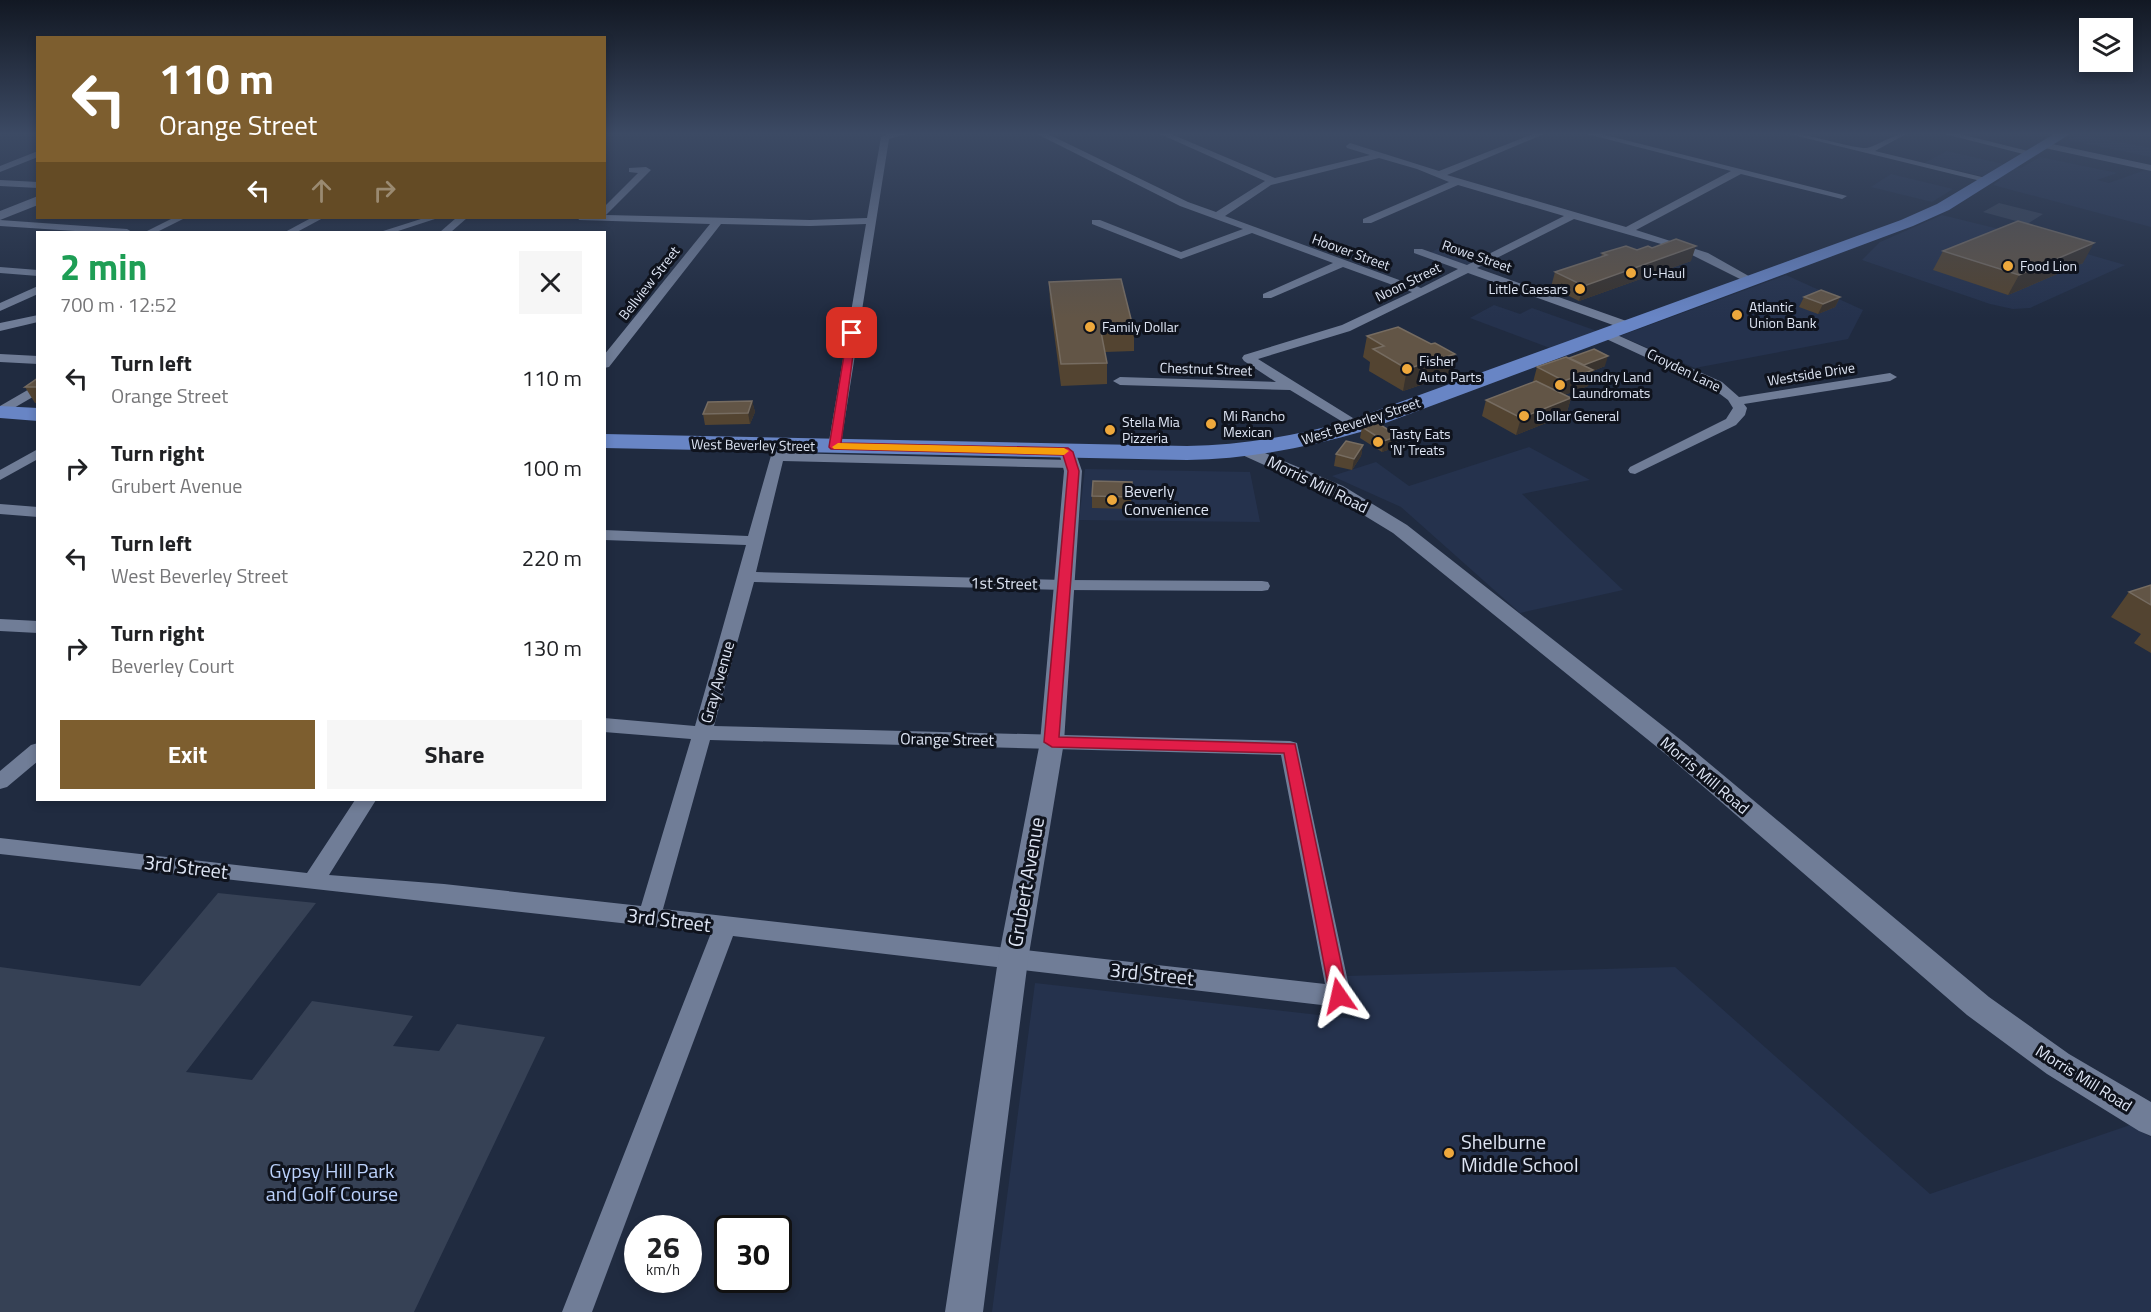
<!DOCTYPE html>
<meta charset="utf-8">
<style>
body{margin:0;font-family:"Titillium Web",sans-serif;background:#f6f6f6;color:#202124;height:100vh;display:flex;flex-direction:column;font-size:22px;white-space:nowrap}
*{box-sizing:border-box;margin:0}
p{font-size:20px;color:#757577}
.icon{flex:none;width:33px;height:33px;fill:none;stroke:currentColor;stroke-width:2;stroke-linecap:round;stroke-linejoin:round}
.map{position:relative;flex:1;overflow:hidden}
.side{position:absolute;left:36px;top:231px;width:570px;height:570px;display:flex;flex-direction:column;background:#fff;border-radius:0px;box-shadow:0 3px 9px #0003}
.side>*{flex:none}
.hud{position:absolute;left:36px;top:36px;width:570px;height:183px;border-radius:0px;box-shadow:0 3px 9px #0003;background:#7d5e2f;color:#fff;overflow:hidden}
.buttons{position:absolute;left:2079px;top:18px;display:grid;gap:12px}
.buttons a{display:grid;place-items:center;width:54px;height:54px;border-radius:0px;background:#fff;box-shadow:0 3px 9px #0003;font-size:30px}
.speed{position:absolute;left:624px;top:1215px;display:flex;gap:12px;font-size:30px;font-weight:700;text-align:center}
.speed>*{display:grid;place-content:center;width:78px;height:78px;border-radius:50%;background:#fff;box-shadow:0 3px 9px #0003;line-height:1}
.speed small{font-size:15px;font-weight:400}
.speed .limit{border:3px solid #111;border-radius:9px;background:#fff;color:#111}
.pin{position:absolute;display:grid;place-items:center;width:51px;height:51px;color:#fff;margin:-26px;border-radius:12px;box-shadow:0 3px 9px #0006}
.me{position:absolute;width:66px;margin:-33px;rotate:349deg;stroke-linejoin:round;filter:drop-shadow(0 0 4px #0008)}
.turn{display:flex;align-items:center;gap:21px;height:126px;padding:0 24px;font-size:27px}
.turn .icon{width:78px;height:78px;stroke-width:2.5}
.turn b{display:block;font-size:42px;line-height:51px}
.lanes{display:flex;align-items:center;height:57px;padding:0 24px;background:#0003;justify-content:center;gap:30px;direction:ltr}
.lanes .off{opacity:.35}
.round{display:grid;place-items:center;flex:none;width:63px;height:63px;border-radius:0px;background:#f6f6f6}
.headline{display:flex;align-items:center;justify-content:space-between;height:102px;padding:0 24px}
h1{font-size:36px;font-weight:700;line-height:45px;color:#1e9e55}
.action{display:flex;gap:12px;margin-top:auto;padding:12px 24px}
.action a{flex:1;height:69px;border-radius:0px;background:#7d5e2f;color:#fff;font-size:24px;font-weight:700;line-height:69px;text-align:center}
.action a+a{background:#f6f6f6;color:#202124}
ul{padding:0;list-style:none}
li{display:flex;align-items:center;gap:18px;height:90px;padding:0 24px}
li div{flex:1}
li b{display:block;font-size:22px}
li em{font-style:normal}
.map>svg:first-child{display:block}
.built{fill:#25324d}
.green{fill:#364155}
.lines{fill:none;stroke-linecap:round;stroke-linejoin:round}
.minor{fill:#707d97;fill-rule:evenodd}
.tertiary{fill:#707d97;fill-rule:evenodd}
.primary{fill:#6885c5;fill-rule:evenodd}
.wall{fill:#534431}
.shaded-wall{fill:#39332e}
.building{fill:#625546;stroke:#766c61;stroke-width:1.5}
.route{fill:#e11d48;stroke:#92132f;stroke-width:1.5}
.slow{fill:#f59e0b}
.poi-dot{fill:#eea83c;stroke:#0f131d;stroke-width:2}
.labels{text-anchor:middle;stroke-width:6;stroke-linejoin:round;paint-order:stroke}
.far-street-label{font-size:14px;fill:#dee5f4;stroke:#0f131d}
.far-poi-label{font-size:14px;fill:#dee5f4;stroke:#0f131d;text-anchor:start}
.street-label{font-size:16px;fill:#dee5f4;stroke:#0f131d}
.poi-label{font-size:16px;fill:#dee5f4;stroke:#0f131d;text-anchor:start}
.near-street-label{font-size:20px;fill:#dee5f4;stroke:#0f131d}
.near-poi-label{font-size:20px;fill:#dee5f4;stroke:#0f131d;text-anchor:start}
.near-park-label{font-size:20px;fill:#bcd2fc;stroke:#0f131d}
</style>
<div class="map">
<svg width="2151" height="1312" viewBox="0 0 2151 1312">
<rect width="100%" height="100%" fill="#202b40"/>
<g class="built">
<path d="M 2078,134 L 2151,148 L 2151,157 L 2067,140 Z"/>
<path d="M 1947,151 L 2021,168 L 2040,157 L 2117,173 L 2097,180 L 2109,183 L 2145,170 L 2151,171 L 2151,227 L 1993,185 L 2000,180 L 1924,163 Z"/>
<path d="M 1891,174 L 1953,189 L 1932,202 L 1871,187 Z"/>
<path d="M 1942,215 L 2015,233 L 2125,265 L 2030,308 L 2013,309 L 1990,304 L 1862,260 L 1880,242 Z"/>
<path d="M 1450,242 L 1489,255 L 1467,265 L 1430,253 Z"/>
<path d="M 1786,275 L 1863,310 L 1848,339 L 1695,368 L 1620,336 Z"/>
<path d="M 1494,305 L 1520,314 L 1532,308 L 1597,331 L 1550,348 L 1470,318 Z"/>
<path d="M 1529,447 L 1590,480 L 1522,494 L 1623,590 L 1520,613 L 1401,507 L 1332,476 L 1376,462 L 1409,486 Z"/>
<path d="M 1085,469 L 1250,472 L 1260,522 L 1079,520 Z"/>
<path d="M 1675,967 L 1930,1194 L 2130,1125 L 2151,1137 L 2151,1312 L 992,1312 L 1035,983 L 1355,1019 L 1346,976 Z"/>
</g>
<g class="green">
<path d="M 1999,203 L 2043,214 L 2027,224 L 1983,212 Z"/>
<path d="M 218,893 L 316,903 L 186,1072 L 252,1080 L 312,1001 L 413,1016 L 393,1046 L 439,1051 L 457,1024 L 545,1037 L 414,1312 L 0,1312 L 0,967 L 140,986 Z"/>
</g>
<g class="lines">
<g class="minor">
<path d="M 888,134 L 906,134 L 889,139 L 840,450 L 835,451 L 828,447 L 866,224 L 810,226 L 721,224 L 609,367 L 604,368 L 604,355 L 710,224 L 579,220 L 578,218 L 604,218 L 604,207 L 638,173 L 629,172 L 629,168 L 646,167 L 651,170 L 606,215 L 810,220 L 867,218 L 881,137 Z"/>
<path d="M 1037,134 L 1048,134 L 1188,202 L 1216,212 L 1265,181 L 1160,134 L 1171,134 L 1275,178 L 1370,155 L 1347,148 L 1346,146 L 1350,143 L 1439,171 L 1533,134 L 1544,134 L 1447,175 L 1626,227 L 1731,171 L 1587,134 L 1601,134 L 1847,196 L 1842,199 L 1741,174 L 1636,230 L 1708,253 L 1754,279 L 1756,281 L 1750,284 L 1682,250 L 1574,219 L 1477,268 L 1632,323 L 1632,329 L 1624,329 L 1468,273 L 1350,331 L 1258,359 L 1361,423 L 1363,426 L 1356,430 L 1290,390 L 1120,385 L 1113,381 L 1120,377 L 1276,382 L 1244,361 L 1242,358 L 1244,355 L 1342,325 L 1412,292 L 1343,267 L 1271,298 L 1263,298 L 1263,294 L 1333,263 L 1252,233 L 1181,259 L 1092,224 L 1092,220 L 1100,220 L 1181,252 L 1243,229 L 1180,206 ZM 1379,158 L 1417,169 L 1449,182 L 1363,219 L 1363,223 L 1371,223 L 1458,185 L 1564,216 L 1467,265 L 1422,249 L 1414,249 L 1414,253 L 1458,269 L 1421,288 L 1225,216 L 1271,185 Z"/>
<path d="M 1789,134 C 1814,134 1837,145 1863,148 C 1875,149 1890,134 1906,134 L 1875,151 L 1994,180 L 1989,183 Z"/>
<path d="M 1945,134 L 1960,134 L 2036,153 L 2031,156 Z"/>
<path d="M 2043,142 L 2151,165 L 2151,171 L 2040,147 L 2039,145 Z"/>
<path d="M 38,151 L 38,157 L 0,172 L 0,166 Z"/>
<path d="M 0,180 L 38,182 L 38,188 L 0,186 Z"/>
<path d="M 173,218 L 185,218 L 157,232 L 145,232 Z"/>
<path d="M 311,218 L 323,218 L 297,232 L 285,232 Z"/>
<path d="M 424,218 L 438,218 L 395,232 L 380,232 Z"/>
<path d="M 456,218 L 467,218 L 451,232 L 440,232 Z"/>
<path d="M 0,220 L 127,229 L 132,232 L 90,232 L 0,226 Z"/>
<path d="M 0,267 L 38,270 L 38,276 L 0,273 Z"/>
<path d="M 38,286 L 38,294 L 0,311 L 0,303 Z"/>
<path d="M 38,315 L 38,322 L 0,331 L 0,323 Z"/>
<path d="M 1606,330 L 1722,382 L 1739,397 L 1890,373 L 1897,377 L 1890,381 L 1744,404 L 1747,408 L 1745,415 L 1736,425 L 1635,474 L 1630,473 L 1628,470 L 1630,467 L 1726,419 L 1733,408 L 1728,400 L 1712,388 L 1602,337 L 1602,331 Z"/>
<path d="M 0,354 L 38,356 L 38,364 L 0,362 Z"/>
<path d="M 38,384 L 38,394 L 0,416 L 0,406 Z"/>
<path d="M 781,441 L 788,445 L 786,453 L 1071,460 L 1078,464 L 1071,468 L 783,461 L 756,572 L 1064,580 L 1262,581 L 1268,582 L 1270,586 L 1268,590 L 1262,591 L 1064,590 L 754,582 L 714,726 L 1290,741 L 1297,743 L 1351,996 L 1347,1003 L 1339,1007 L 733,936 L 592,1312 L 562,1312 L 711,933 L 0,854 L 0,838 L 307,873 L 355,800 L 376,800 L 329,875 L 444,884 L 641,906 L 691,739 L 604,732 L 604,718 L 695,726 L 746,545 L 604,540 L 604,530 L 748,536 L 774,445 ZM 710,740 L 1281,755 L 1325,984 L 663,909 Z"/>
<path d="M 38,449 L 38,459 L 0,480 L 0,470 Z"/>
<path d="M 0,504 L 38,507 L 38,517 L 0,514 Z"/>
<path d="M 0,619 L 38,621 L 38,633 L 0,631 Z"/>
<path d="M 38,743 L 38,761 L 7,787 L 0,789 L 0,771 L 31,745 Z"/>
</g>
<g class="tertiary">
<path d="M 38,196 L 38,205 L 0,220 L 0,211 Z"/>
<path d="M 1246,445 L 1343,486 L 1407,525 L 1686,744 L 1989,997 L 2069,1054 L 2151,1102 L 2151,1136 L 2139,1131 L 2047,1074 L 1967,1015 L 1668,756 L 1393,533 L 1329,494 L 1240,454 L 1237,450 L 1240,446 Z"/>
<path d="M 1068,447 L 1074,448 L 1082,471 L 1064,742 L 1028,960 L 983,1312 L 945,1312 L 998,960 L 1040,742 L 1064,471 L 1059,452 L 1062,448 Z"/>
</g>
<g class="primary">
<path d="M 2054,134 L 2070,134 L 1949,210 L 1913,226 L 1364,431 C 1306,448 1248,459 1187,460 L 604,448 L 604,434 L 1187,446 C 1242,445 1295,436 1348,421 L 1901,220 L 1937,204 Z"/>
<path d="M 0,406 L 38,408 L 38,421 L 0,418 Z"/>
</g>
</g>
<g class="wall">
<path d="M 1637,250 L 1691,261 L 1579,301 L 1551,287 L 1555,272 L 1601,257 L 1602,253 Z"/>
<path d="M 1943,251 L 2083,263 L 2008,295 L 1933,270 Z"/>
<path d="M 1049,282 L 1134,331 L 1134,351 L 1105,352 L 1107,363 L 1107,384 L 1061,386 L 1050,302 Z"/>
<path d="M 1804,297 L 1840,297 L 1835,307 L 1818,314 L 1799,307 Z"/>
<path d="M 1367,336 L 1450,375 L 1403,391 L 1369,371 L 1370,362 L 1363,357 Z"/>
<path d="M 1569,358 L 1605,366 L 1593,371 L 1588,386 L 1564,395 L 1571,398 L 1566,415 L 1516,435 L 1482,416 L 1486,400 L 1533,382 L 1537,367 Z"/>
<path d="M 38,378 L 38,403 L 35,403 L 25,387 Z"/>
<path d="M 752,401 L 755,412 L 750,424 L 705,425 L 703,414 Z"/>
<path d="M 1362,427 L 1398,436 L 1396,447 L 1382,452 L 1360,438 Z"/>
<path d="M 1363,445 L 1361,456 L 1352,470 L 1334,466 L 1336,454 Z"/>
<path d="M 1132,482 L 1131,509 L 1092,508 L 1092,496 Z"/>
<path d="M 2151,585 L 2151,653 L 2134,643 L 2141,634 L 2111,617 L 2129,592 Z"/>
</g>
<g class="shaded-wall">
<path d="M 2094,243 L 2083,263 L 2008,295 L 2019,275 Z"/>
<path d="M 1696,246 L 1691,261 L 1579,301 L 1584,286 Z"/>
<path d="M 1840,297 L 1835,307 L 1818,314 L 1823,304 Z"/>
<path d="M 1455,354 L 1450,375 L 1403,391 L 1407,369 Z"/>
<path d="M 1608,356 L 1605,366 L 1593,371 L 1588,386 L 1559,397 L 1564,381 L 1584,365 Z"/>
<path d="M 1571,398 L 1566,415 L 1516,435 L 1521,418 Z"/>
<path d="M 752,401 L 755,412 L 750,424 L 748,413 Z"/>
<path d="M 1398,436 L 1396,447 L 1382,452 L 1384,441 Z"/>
<path d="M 1363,445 L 1361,456 L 1352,470 L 1354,459 Z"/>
</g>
<g class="building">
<path d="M 2018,221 L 2094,243 L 2019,275 L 1943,251 Z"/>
<path d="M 1676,239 L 1696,246 L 1584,286 L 1555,272 L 1607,255 L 1602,253 L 1626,246 L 1637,250 L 1648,246 L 1652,248 Z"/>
<path d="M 1121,279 L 1134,331 L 1101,332 L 1107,363 L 1061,364 L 1049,282 Z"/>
<path d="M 1821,290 L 1840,297 L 1823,304 L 1804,297 Z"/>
<path d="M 1398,327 L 1431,344 L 1435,343 L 1455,354 L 1407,369 L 1373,349 L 1384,346 L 1367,336 Z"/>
<path d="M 1594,349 L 1608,356 L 1584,365 L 1569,358 Z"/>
<path d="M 1566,357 L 1593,370 L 1564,381 L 1537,367 Z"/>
<path d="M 38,378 L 38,387 L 25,387 Z"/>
<path d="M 1536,381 L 1571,398 L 1521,418 L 1486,400 Z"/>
<path d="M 752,401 L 748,413 L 703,414 L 708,402 Z"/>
<path d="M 1376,422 L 1398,436 L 1384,441 L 1362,427 Z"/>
<path d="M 1346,441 L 1363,445 L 1354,459 L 1336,454 Z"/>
<path d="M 1093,481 L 1132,482 L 1132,497 L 1092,496 Z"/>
<path d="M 2151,585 L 2151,605 L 2129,592 Z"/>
</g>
<linearGradient id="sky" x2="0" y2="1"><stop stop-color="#121823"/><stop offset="0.42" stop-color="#3c4a64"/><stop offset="1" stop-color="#3c4a64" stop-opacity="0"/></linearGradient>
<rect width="2151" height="318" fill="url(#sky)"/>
<path class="route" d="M 848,331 L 856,333 L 841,443 L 1068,448 L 1073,452 L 1079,471 L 1059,737 L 1295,744 L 1348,996 L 1345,1002 L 1339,1004 L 1332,1002 L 1330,996 L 1284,753 L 1052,747 L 1044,742 L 1068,471 L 1063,455 L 831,449 L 829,447 Z"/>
<path class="slow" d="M 838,443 L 1064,448 L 1069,451 L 1064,455 L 834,449 L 832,447 Z"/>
<g class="poi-dot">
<circle cx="2008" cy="266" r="6"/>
<circle cx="1631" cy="273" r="6"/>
<circle cx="1580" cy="289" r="6"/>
<circle cx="1737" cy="315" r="6"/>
<circle cx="1090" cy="327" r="6"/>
<circle cx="1407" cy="369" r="6"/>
<circle cx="1560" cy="385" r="6"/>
<circle cx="1524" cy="416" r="6"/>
<circle cx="1211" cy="424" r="6"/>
<circle cx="1110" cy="430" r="6"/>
<circle cx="1378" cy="442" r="6"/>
<circle cx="1112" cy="500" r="6"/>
<circle cx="1449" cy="1153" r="6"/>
</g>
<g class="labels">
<g class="far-street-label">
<text transform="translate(1351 252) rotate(20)" y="5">Hoover Street</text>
<text transform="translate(1477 256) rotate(19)" y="5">Rowe Street</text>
<text transform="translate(1408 282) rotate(-26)" y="5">Noon Street</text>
<text transform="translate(649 283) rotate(-52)" y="5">Bellview Street</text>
<text transform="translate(1206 369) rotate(2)" y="5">Chestnut Street</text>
<text transform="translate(1684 370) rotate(26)" y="5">Croyden Lane</text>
<text transform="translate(1811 374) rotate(-9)" y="5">Westside Drive</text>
<text transform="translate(1361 421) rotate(-18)" y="5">West Beverley Street</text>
<text transform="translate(753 445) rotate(1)" y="5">West Beverley Street</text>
</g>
<g class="far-poi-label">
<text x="2020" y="271">Food Lion</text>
<text x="1643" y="278">U-Haul</text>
<text x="1568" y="294" text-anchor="end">Little Caesars</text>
<text x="1749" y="312">Atlantic<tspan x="1749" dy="16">Union Bank</tspan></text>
<text x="1102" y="332">Family Dollar</text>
<text x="1419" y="366">Fisher<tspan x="1419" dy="16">Auto Parts</tspan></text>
<text x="1572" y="382">Laundry Land<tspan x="1572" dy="16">Laundromats</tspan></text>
<text x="1223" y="421">Mi Rancho<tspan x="1223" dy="16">Mexican</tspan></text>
<text x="1536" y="421">Dollar General</text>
<text x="1122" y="427">Stella Mia<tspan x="1122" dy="16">Pizzeria</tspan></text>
<text x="1390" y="439">Tasty Eats<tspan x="1390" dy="16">'N' Treats</tspan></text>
</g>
<g class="street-label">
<text transform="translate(1318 484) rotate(26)" y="6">Morris Mill Road</text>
<text transform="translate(1004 583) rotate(1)" y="6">1st Street</text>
<text transform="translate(717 682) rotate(-74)" y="6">Gray Avenue</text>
<text transform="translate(947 739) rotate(1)" y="6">Orange Street</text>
<text transform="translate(1705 775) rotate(40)" y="6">Morris Mill Road</text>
<text transform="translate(2084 1078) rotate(32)" y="6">Morris Mill Road</text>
</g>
<g class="poi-label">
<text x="1124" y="497">Beverly<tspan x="1124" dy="18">Convenience</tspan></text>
</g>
<g class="near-street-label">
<text transform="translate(186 867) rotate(7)" y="7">3rd Street</text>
<text transform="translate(1026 882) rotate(-80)" y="7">Grubert Avenue</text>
<text transform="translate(669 920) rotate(7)" y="7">3rd Street</text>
<text transform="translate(1152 974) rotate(6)" y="7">3rd Street</text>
</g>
<g class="near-poi-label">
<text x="1461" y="1149">Shelburne<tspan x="1461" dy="23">Middle School</tspan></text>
</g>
<g class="near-park-label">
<text x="332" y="1178">Gypsy Hill Park<tspan x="332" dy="23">and Golf Course</tspan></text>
</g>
</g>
</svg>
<div class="buttons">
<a><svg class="icon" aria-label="layers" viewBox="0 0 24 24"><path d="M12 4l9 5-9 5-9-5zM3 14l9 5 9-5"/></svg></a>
</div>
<div class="speed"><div>26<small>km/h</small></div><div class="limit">30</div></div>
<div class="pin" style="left:852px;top:333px;background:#d93025"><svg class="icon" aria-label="arrive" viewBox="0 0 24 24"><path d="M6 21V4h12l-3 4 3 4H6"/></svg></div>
<svg class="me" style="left:1339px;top:996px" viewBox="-20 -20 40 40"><path d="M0-17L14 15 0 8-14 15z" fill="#e11d48" stroke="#fff" stroke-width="4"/></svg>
<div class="hud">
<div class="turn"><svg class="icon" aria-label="left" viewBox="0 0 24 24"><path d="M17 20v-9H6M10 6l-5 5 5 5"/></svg><div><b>110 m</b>Orange Street</div></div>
<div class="lanes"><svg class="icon" aria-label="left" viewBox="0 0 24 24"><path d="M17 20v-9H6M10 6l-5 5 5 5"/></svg><svg class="icon off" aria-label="ahead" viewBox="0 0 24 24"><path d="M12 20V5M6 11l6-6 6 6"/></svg><svg class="icon off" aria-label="right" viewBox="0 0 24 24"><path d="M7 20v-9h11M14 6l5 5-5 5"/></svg></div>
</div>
<section class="side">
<div class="headline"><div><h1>2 min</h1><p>700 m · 12:52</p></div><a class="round"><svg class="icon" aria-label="close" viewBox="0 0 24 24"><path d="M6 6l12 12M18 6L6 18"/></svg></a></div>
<ul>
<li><svg class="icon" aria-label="left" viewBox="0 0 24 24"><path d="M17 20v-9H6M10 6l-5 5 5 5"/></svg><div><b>Turn left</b><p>Orange Street</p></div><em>110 m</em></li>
<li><svg class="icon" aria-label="right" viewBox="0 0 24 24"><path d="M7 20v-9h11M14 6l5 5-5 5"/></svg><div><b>Turn right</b><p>Grubert Avenue</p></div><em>100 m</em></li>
<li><svg class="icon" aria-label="left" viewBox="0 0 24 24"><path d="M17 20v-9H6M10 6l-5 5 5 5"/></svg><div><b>Turn left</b><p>West Beverley Street</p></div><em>220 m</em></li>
<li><svg class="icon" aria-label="right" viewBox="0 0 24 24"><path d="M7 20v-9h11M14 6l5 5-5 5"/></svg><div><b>Turn right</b><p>Beverley Court</p></div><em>130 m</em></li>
</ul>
<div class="action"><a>Exit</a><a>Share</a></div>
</section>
</div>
